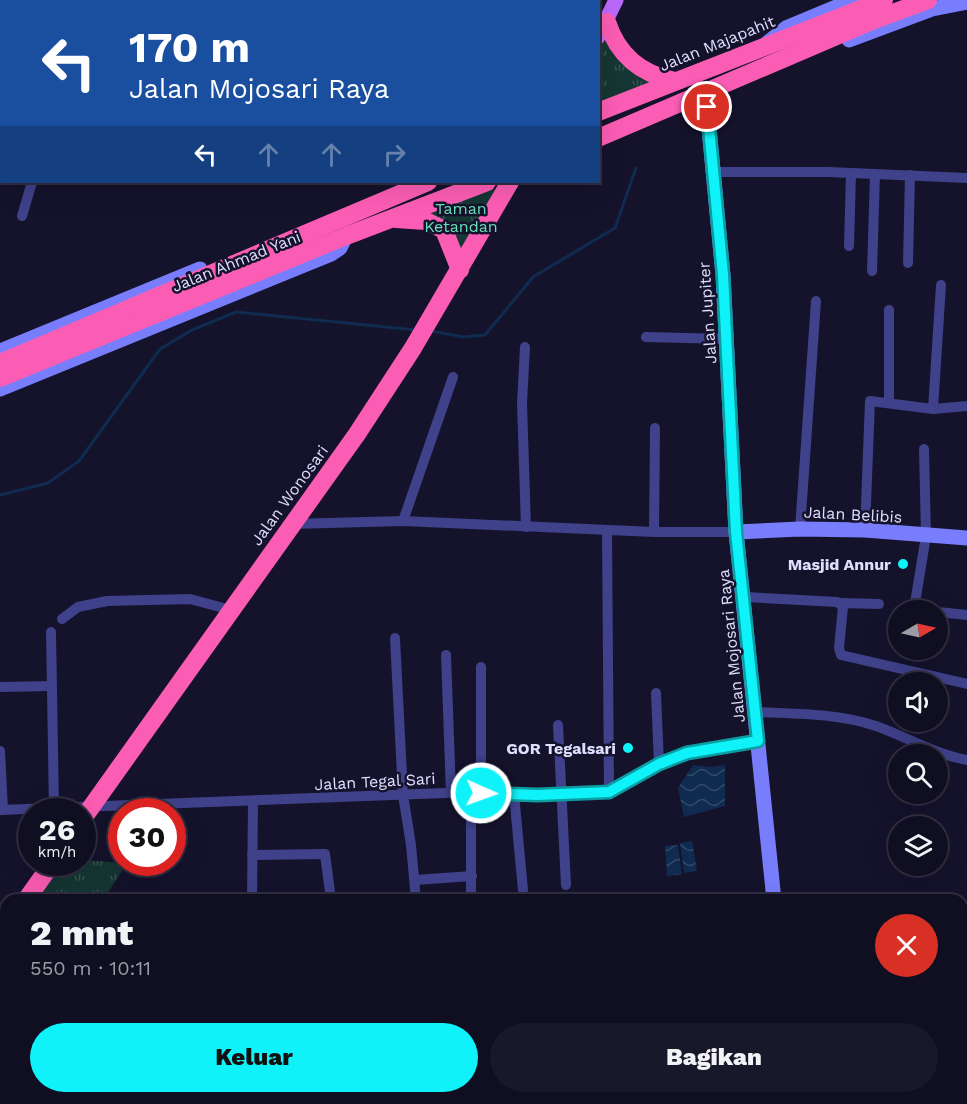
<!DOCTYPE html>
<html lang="id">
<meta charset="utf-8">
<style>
body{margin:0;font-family:"Work Sans",sans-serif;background:#19172a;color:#f1f3f6;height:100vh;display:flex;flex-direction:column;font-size:22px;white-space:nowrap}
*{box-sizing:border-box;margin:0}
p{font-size:20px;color:#9c9ca5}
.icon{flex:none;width:33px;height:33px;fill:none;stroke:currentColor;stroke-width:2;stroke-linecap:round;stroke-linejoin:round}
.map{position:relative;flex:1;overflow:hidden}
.drawer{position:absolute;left:0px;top:894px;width:968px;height:210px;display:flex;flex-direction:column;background:#100e21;border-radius:18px 18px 0 0;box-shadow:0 6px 24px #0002,0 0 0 2px #302e3f}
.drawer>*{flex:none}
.banner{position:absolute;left:0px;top:0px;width:600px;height:183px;box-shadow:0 6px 24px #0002,0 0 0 2px #302e3f;background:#1a4fa0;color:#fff;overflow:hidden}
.needle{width:39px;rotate:81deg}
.buttons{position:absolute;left:888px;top:600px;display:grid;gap:12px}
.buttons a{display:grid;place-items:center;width:60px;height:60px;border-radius:50%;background:#100e21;box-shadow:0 6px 24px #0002,0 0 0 2px #302e3f;font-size:30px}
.speed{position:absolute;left:18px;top:798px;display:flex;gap:12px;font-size:30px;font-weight:700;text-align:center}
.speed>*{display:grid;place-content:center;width:78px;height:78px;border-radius:50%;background:#100e21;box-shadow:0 6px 24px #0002,0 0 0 2px #302e3f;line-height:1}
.speed small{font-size:15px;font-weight:400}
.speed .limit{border:9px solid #d22;background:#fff;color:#111}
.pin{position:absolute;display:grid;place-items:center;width:51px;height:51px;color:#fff;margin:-26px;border:3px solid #fff;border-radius:50%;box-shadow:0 2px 6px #0007}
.me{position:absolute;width:66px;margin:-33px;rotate:92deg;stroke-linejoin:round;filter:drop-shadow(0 0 4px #0008)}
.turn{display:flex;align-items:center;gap:21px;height:126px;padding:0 30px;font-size:27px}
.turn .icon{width:78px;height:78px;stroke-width:2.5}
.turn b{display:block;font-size:42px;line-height:51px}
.lanes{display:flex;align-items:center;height:57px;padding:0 30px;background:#0003;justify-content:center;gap:30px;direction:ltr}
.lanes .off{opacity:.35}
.round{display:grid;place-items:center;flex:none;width:63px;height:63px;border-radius:32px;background:#19172a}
.headline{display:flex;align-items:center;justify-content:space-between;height:102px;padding:0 30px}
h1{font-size:36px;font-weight:800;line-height:45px}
.button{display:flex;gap:12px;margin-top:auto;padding:12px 30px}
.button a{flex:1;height:69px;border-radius:36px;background:#10f2f9;color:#111;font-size:24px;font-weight:800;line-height:69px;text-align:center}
.button a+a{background:#19172a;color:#f1f3f6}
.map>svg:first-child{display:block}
.park{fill:url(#park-tufts)}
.water{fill:url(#water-waves)}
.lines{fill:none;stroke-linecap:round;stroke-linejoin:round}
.stream{stroke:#0f2b4f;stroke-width:3}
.street{stroke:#3f418a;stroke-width:10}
.secondary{stroke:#787efb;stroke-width:15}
.primary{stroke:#ba68fb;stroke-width:15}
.highway{stroke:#fb5db4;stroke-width:18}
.route-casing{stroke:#0a9da2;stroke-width:15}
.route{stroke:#10f2f9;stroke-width:10}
.poi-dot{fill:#10f2f9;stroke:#15122c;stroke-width:2}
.labels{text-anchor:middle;stroke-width:5;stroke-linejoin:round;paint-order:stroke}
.street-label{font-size:16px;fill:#e0defe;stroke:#15122c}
.park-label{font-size:16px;fill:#6adeb9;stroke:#15122c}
.poi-label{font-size:16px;font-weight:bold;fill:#e0defe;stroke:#15122c;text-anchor:end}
</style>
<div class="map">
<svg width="967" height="1104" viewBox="0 0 967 1104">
<defs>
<pattern id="park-tufts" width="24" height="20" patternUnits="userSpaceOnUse" patternTransform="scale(1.5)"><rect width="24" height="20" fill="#153633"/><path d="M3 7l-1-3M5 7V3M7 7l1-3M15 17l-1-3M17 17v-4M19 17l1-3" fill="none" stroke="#375352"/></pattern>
<pattern id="water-waves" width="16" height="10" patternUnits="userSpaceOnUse" patternTransform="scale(1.5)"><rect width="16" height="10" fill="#0f2b4f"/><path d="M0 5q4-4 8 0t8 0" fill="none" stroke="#324969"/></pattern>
</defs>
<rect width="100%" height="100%" fill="#15122c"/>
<g class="park">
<path d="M 602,33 L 658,82 L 599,108 L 598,40 Z"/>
<path d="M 496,188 L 461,256 L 415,215 Z"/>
<path d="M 83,860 L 127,863 L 103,900 L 31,900 L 60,863 L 82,862 Z"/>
<path d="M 11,1098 L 240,1098 L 240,1104 L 9,1104 Z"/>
</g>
<g class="water">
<path d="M 693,765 L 711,767 L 725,765 L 725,806 L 684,817 L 678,788 Z"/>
<path d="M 692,841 L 697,871 L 684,873 L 680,843 Z"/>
<path d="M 678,845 L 682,874 L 667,876 L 665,846 Z"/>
</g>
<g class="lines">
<g class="stream">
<path d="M 431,331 L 464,337 L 485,335 L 533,277 L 615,228 L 636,168"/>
<path d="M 0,495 L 48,483 L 79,461 L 160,349 L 192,330 L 236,312 L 416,330"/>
</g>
<g class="street">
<path d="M 23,0 L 23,2"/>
<path d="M 143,0 L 149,2"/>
<path d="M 359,0 L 359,2"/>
<path d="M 439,0 L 439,2"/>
<path d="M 183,2 L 184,0"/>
<path d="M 714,172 L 828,172 L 967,178"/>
<path d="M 22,216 L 32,182"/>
<path d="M 849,246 L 851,173"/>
<path d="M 908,263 L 910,175"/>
<path d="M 872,271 L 875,174"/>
<path d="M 889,310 L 889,403"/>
<path d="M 646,337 L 728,339"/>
<path d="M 525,347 L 522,403 L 526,527"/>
<path d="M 933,409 L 967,406"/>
<path d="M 924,449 L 926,536 L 914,609 L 928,610"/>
<path d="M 403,521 L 453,377"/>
<path d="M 291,524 L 403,521 L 654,532 L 736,532"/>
<path d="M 800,529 L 816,301"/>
<path d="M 607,530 L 609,792"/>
<path d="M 865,530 L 870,401 L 933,409 L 941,285"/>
<path d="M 654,532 L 655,428"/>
<path d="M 745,597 L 837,602 L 843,607 L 839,648 L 841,655 L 967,684"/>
<path d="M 841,603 L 879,604"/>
<path d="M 938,612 L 967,615"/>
<path d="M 62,619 L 78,607 L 107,601 L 190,599 L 231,610"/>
<path d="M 51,632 L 54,809"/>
<path d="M 395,638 L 403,795 L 411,845 L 416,900"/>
<path d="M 446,655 L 451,793"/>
<path d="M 481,667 L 481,793"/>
<path d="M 0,687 L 52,686"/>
<path d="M 656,693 L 659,764"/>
<path d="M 756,712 C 796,714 837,713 876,726 C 907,737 934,754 967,760"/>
<path d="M 558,725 L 566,885"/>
<path d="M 0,751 L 3,810"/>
<path d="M 471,792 L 471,900"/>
<path d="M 514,794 L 523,890"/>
<path d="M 0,810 L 471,792 L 538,795 L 609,792 L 659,764 L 687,753 L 758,741"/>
<path d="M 252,855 L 325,854 L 331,900"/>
<path d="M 415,880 L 472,876"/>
<path d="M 252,900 L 253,802"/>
<path d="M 962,918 L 962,913"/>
<path d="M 962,1013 L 967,1014"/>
<path d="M 250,1098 L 250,1104"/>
<path d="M 930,1101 L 943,1104"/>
<path d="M 520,1104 L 521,1098"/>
<path d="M 549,1104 L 549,1098"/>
<path d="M 625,1104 L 625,1098"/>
<path d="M 690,1104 L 691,1098"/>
</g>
<g class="secondary">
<path d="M 849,40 L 932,9 L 967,2"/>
<path d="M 766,44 L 786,28 L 853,0"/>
<path d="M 701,94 L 707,107 L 723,275 L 736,532 L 774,900"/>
<path d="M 0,100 L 2,101"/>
<path d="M 0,351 L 200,269"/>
<path d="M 0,389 L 331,254 L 340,248 L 346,236"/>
<path d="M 736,532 L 800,529 L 865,530 L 967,538"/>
<path d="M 803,1098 L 804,1104"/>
</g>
<path class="primary" d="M 598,37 L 616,0"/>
<g class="highway">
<path d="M 607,22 C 618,55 640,74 675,81"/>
<path d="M 598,112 L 884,0"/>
<path d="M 598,138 L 874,20 L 928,0"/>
<path d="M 396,219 L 426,221 L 444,230 L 460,270"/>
<path d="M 0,363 L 428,182"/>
<path d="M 0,378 L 346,236 L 487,182"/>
<path d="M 82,820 L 357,434 L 413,348 L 510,182"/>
<path d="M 26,900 L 53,862"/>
<path d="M 0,938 L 6,929"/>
</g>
</g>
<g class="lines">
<defs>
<path id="route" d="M 481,793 L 538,795 L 609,792 L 659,764 L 687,753 L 758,741 L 736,532 L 723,275 L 707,107"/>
</defs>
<use href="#route" class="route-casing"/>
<use href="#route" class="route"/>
</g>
<g class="poi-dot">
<circle cx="903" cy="564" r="6"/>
<circle cx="628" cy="748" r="6"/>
</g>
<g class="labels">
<g class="street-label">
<text transform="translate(717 43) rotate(-22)" y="6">Jalan Majapahit</text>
<text transform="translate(236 261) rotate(-22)" y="6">Jalan Ahmad Yani</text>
<text transform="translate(707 313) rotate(-94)" y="6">Jalan Jupiter</text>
<text transform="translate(289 495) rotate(-54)" y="6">Jalan Wonosari</text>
<text transform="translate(853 514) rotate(3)" y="6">Jalan Belibis</text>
<text transform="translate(731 646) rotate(-96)" y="6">Jalan Mojosari Raya</text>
<text transform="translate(375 781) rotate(-3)" y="6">Jalan Tegal Sari</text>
</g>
<g class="park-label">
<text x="461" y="214">Taman<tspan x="461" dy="18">Ketandan</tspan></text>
</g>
<g class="poi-label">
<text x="891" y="570">Masjid Annur</text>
<text x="616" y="754">GOR Tegalsari</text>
</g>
</g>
</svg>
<div class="buttons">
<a><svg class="needle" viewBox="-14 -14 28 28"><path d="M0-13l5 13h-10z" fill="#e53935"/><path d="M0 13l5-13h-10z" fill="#9c9ca5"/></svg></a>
<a><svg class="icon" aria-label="sound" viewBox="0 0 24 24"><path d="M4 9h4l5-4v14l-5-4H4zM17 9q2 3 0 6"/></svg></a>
<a><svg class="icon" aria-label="search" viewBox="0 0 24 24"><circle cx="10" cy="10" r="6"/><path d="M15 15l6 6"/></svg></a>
<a><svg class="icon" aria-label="layers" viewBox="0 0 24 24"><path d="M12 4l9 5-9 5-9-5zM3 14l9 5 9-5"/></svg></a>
</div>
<div class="speed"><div>26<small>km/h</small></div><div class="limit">30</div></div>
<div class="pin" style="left:707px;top:107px;background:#d93025"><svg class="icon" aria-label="arrive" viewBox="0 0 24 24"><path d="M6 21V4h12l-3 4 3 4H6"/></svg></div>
<svg class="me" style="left:481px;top:793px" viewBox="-20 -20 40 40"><circle r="17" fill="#10f2f9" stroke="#fff" stroke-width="3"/><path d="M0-11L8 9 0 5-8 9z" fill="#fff"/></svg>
<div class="banner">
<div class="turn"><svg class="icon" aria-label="left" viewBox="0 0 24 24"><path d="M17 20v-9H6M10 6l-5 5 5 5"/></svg><div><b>170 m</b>Jalan Mojosari Raya</div></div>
<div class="lanes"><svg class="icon" aria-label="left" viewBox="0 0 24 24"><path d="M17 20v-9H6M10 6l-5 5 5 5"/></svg><svg class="icon off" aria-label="ahead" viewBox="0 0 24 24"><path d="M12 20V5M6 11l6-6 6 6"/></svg><svg class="icon off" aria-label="ahead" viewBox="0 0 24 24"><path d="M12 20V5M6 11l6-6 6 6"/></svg><svg class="icon off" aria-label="right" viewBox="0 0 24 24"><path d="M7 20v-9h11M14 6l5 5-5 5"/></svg></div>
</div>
<section class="drawer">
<div class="headline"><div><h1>2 mnt</h1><p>550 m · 10:11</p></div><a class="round" style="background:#d93025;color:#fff"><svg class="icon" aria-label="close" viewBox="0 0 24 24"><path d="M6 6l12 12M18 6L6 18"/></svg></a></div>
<div class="button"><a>Keluar</a><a>Bagikan</a></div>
</section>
</div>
